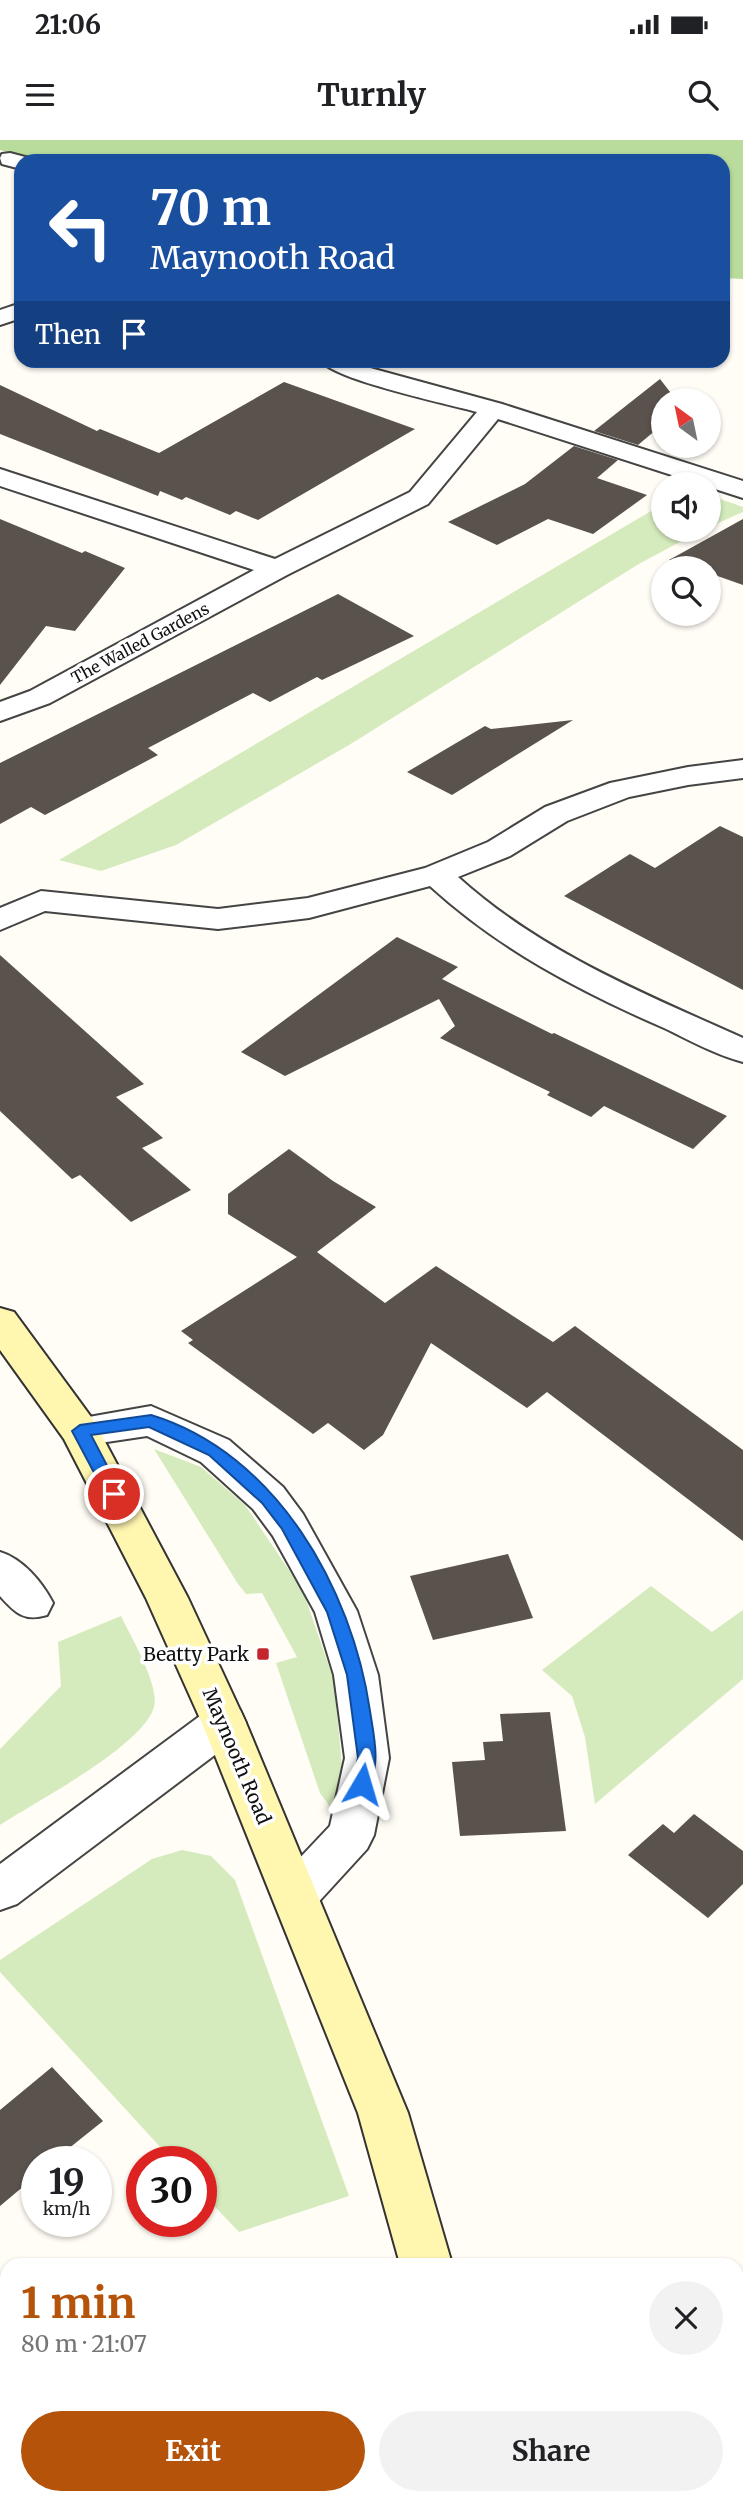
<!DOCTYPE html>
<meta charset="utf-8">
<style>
body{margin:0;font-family:Merriweather,serif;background:#f2f2f2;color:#202124;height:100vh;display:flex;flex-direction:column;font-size:26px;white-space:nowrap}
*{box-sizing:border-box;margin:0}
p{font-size:23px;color:#757577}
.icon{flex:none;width:38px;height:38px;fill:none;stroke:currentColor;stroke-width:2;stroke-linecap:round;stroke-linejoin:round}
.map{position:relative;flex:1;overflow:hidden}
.drawer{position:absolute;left:0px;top:2118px;width:744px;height:247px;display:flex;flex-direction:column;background:#fff;border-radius:21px 21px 0 0;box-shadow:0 2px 5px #0004}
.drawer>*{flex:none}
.top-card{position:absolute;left:14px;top:14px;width:716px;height:214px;border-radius:21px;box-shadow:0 2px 5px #0004;background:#1a4fa0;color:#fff;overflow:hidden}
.needle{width:46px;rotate:327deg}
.controls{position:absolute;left:651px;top:248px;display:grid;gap:14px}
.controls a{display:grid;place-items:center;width:70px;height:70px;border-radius:50%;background:#fff;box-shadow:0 2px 5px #0004;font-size:35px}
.speed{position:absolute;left:21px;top:2006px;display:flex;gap:14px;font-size:35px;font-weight:700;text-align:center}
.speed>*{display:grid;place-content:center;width:91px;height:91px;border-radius:50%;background:#fff;box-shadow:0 2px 5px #0004;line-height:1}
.speed small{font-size:18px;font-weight:400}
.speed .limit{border:10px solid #d22;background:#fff;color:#111}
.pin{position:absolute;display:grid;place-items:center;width:60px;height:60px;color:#fff;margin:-30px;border:4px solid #fff;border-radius:50%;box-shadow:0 2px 7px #0007}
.me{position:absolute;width:77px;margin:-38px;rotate:7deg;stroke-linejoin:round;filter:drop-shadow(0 0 5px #0008)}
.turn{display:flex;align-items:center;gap:24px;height:147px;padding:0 21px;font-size:32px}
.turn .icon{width:91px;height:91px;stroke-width:2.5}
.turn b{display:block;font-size:49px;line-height:60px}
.then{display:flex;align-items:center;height:66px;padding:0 21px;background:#0003;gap:14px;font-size:26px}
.round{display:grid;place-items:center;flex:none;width:74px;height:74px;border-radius:37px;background:#f2f2f2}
.overview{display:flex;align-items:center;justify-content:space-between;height:119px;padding:0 21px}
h1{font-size:42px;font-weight:700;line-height:52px;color:#b45309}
.cta{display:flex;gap:14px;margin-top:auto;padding:14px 21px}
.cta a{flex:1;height:80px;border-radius:42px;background:#b45309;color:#fff;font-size:28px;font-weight:700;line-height:80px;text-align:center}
.cta a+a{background:#f2f2f2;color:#202124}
.status{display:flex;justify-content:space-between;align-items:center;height:49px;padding:0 35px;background:#fff;direction:ltr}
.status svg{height:19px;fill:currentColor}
header{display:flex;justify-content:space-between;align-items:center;height:91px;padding:0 21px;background:#fff;font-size:32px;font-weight:700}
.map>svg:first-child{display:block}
.green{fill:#d5ebbd}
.forest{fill:#b9dc9c}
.cemetery{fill:#d9e3c4}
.building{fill:#5a524d}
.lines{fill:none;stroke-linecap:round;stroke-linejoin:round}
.minor-casing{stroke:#444;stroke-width:4}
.secondary-casing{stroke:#333;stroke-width:4}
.minor{fill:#fff;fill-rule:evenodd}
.secondary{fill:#fff6b0;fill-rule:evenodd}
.route{fill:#1a73e8;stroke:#114b97;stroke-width:2}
.poi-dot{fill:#c4262e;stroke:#fff;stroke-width:2.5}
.labels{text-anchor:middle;stroke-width:7;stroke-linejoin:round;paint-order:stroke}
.far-street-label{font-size:16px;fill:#111;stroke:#fff}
.poi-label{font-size:19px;fill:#111;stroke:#fff;text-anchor:end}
.street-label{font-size:19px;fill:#111;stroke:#fff}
</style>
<div class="status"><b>21:06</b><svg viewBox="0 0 49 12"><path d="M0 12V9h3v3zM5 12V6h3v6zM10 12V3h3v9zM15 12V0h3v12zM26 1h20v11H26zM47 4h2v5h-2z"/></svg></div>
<header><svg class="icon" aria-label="menu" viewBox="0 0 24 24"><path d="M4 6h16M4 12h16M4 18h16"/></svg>Turnly<svg class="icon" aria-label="search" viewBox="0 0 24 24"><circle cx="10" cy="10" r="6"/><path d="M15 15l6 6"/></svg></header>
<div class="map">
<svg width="743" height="2363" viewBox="0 0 743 2363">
<rect width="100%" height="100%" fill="#fffdf5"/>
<g class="green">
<path d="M 709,355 L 743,367 L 743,372 L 709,387 Z"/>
<path d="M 663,364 L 663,390 L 702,390 L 637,425 L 349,605 L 176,705 L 101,731 L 59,720 Z"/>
<path d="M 154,1309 L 201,1327 L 245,1365 L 303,1451 L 334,1541 L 343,1638 L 333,1671 L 320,1653 L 276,1523 L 297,1517 L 262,1453 L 246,1454 L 238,1444 Z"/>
<path d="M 651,1446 L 712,1492 L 743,1470 L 743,1539 L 595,1664 L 585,1597 L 572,1556 L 542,1530 Z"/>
<path d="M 121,1476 C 131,1497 160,1546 154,1567 C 143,1606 35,1662 0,1685 L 0,1609 L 61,1546 L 58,1502 Z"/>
<path d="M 182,1710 L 211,1716 L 235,1740 L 349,2056 L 239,2092 L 201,2052 L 201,2021 L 173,2021 L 0,1832 L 0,1820 L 152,1719 Z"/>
</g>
<path class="forest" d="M 0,0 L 743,0 L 743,139 L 723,138 L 723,21 L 36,21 L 0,10 Z"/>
<path class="cemetery" d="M 743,2323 L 743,2363 L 678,2363 L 687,2357 L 737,2357 L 737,2327 Z"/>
<g class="building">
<path d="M 660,239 L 677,261 L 663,261 L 663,284 L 638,305 L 594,291 Z"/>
<path d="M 284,242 L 415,289 L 258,380 L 236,371 L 230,375 L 186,357 L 182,360 L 160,351 L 158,356 L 0,294 L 0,245 L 97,291 L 100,289 L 159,313 Z"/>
<path d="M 574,306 L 618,320 L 597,338 L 647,355 L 593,394 L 548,379 L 497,405 L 448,382 L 525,344 Z"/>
<path d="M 0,379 L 82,413 L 85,411 L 125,428 L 75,491 L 46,486 L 0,545 Z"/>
<path d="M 743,379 L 743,445 L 709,433 L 709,429 L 695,429 L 669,420 Z"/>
<path d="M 338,454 L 414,496 L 322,540 L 317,537 L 270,562 L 253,553 L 148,608 L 158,615 L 45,675 L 31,667 L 0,684 L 0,623 Z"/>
<path d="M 573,580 L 452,655 L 407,632 L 485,586 L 491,589 Z"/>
<path d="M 720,686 L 743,697 L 743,850 L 564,756 L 630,714 L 655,728 Z"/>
<path d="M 397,797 L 458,827 L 442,839 L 552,894 L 554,893 L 727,976 L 693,1009 L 604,966 L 591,977 L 547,955 L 550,952 L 440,898 L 455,886 L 439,859 L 285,936 L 241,912 Z"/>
<path d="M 0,815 L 144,944 L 116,957 L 163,998 L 142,1008 L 191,1050 L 131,1082 L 80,1035 L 72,1039 L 0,971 Z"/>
<path d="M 289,1009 L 333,1041 L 376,1067 L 317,1112 L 385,1163 L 436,1126 L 553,1202 L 575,1186 L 743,1310 L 743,1401 L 547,1252 L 527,1268 L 431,1203 L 383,1295 L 364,1310 L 328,1283 L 313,1294 L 188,1203 L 193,1200 L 181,1191 L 297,1117 L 228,1074 L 228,1054 Z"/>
<path d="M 508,1414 L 533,1478 L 433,1500 L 410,1436 Z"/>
<path d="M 550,1572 L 566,1691 L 460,1696 L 452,1622 L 485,1620 L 483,1602 L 503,1601 L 500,1574 Z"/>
<path d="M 694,1674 L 743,1711 L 743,1744 L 708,1778 L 628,1715 L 663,1684 L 674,1693 Z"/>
<path d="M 52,1927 L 103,1981 L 53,2021 L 37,2021 L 37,2035 L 0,2066 L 0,1970 Z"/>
</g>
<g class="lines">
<defs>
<g id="minor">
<path d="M 10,13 L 29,18 L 30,21 L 21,21 L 21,29 L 2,24 L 0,18 L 2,14 Z"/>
<path d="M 21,163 L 21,178 L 0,185 L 0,170 Z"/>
<path d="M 320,220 L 352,220 L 363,226 L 502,264 L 743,341 L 743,358 L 498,279 L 428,364 L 287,435 L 50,563 L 0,581 L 0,562 L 30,551 L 254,430 L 0,346 L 0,329 L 275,419 L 410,352 L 477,272 C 448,264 334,240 320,220 Z"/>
<path d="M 743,620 L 743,638 L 688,645 L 629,657 L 567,681 L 510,716 L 458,737 C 541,812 643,853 743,898 L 743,922 C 716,915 689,900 664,888 C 579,851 499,809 430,746 L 309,778 L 218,789 L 45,771 L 0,790 L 0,768 L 41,751 L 218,769 L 308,758 L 425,728 L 488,702 L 545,667 L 610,643 L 688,627 Z"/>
<path d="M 151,1266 L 229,1300 L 283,1347 L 303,1374 L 357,1471 L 378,1535 L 389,1618 L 374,1695 L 367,1709 L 313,1768 L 296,1774 L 279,1768 L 273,1754 L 279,1740 L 330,1686 L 345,1618 L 334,1535 L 315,1472 L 273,1396 L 253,1369 L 201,1322 L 147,1296 L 80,1306 L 66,1301 L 60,1291 L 66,1281 Z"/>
<path d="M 0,1412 C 23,1419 42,1442 53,1463 L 47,1475 C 24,1482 15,1473 0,1456 Z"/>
<path d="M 224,1565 L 240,1570 L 246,1583 L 240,1596 L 17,1764 L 0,1770 L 0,1724 L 208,1570 Z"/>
</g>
<g id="secondary">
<path d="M 0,1168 L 14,1172 L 94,1281 L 188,1458 L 246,1583 L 408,1973 L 452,2124 L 400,2124 L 358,1973 L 202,1583 L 146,1458 L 64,1299 L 0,1210 Z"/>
<path d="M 456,2357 L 512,2357 L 513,2363 L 457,2363 Z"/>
</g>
</defs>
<use href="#minor" class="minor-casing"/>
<use href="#secondary" class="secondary-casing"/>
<use href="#minor" class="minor"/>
<use href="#secondary" class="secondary"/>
</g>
<path class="route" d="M 151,1275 C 276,1313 352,1448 370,1571 C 374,1597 381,1624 368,1649 L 362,1651 L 355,1649 L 352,1644 L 358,1618 L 347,1535 L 327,1472 L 282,1389 L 262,1363 L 209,1315 L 149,1287 L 91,1295 L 122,1354 L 120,1359 L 108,1359 L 72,1291 L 80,1285 Z"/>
<rect class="poi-dot" x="256" y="1507" width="14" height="14" rx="3.5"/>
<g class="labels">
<g class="far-street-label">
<text transform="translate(140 503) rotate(-28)" y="6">The Walled Gardens</text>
</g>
<g class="poi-label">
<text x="249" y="1521">Beatty Park</text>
</g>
<g class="street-label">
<text transform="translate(237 1616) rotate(67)" y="7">Maynooth Road</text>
</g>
</g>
</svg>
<div class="controls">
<a><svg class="needle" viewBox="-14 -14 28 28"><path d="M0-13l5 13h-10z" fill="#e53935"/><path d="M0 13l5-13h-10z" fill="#757577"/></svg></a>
<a><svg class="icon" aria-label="sound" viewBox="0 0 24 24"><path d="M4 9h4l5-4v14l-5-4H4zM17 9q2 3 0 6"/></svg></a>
<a><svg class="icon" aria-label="search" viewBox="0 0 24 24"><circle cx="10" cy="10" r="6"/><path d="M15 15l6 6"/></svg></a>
</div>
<div class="speed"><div>19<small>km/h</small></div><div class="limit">30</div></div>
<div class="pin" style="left:114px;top:1354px;background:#d93025"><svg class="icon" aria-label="arrive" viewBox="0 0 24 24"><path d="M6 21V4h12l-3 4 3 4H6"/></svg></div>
<svg class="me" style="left:362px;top:1644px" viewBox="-20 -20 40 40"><path d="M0-17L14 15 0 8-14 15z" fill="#1a73e8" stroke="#fff" stroke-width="4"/></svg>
<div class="top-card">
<div class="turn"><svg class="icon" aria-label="left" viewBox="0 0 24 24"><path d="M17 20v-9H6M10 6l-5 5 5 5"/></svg><div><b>70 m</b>Maynooth Road</div></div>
<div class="then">Then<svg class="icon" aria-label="arrive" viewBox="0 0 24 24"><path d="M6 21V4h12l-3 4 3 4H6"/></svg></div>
</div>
<section class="drawer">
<div class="overview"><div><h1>1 min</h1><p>80 m · 21:07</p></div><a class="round"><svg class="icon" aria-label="close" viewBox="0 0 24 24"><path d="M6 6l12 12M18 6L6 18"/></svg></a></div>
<div class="cta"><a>Exit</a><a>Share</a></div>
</section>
</div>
